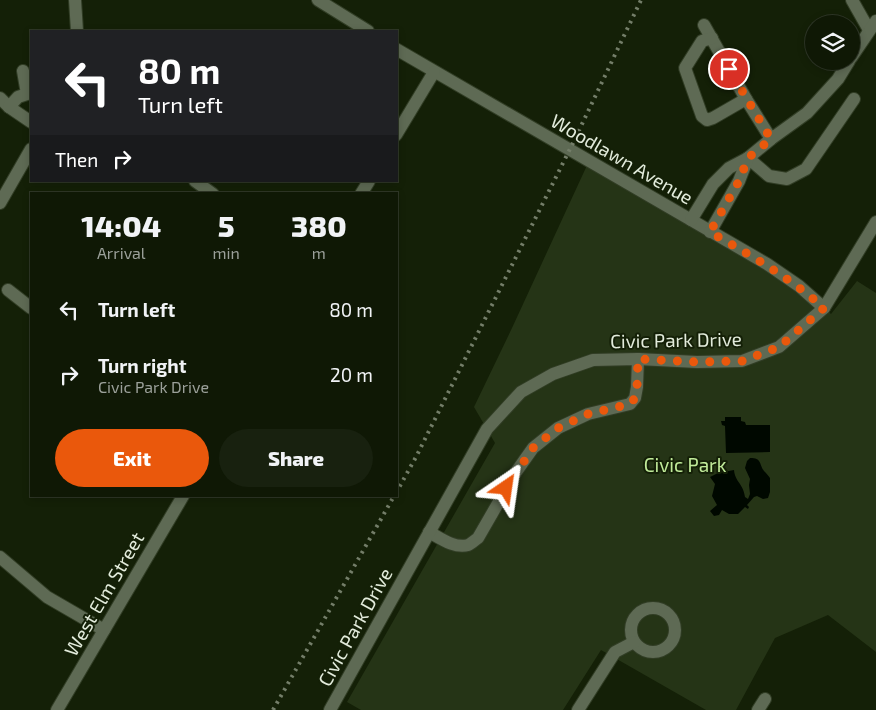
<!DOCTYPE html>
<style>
body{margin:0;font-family:"Exo 2",sans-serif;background:#18210f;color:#f1f3f6;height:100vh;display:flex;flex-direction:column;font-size:19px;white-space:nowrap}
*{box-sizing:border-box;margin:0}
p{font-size:16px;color:#9ba09a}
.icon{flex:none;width:28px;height:28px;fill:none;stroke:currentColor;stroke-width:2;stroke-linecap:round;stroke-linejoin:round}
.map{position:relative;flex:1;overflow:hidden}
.panel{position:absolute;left:30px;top:192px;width:368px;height:305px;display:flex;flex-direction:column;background:#0f1805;border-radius:0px;box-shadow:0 2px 8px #0003,0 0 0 1px #2f3727}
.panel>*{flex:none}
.guide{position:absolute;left:30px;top:30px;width:368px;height:152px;border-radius:0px;box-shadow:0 2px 8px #0003,0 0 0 1px #2f3727;background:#202124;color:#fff;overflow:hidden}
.buttons{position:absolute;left:805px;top:15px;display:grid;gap:10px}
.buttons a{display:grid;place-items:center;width:55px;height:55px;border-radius:50%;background:#0f1805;box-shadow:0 2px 8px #0003,0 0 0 1px #2f3727;font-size:25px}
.pin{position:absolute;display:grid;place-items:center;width:42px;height:42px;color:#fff;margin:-21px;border:2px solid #fff;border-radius:50%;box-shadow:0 1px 5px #0007}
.me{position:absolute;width:55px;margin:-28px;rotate:32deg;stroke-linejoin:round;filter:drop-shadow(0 0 4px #0008)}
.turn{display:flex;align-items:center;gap:18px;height:105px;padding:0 25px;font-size:22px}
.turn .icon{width:65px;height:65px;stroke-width:2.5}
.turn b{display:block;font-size:35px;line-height:42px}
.then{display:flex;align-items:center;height:48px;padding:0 25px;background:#0003;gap:10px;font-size:19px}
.eta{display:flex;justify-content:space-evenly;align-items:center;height:85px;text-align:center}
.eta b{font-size:30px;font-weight:800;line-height:35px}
.button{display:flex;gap:10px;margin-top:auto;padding:10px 25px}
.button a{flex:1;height:58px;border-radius:30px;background:#ea580c;color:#fff;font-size:20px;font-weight:800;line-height:58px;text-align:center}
.button a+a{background:#18210f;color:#f1f3f6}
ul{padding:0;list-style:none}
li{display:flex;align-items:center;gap:15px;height:65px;padding:0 25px}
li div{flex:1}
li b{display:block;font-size:19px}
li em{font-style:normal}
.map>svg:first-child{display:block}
.green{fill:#253416}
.water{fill:#000800}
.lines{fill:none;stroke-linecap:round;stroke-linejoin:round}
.minor-casing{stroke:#313d25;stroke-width:14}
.minor{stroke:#5e6a54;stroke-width:12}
.rail{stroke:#747e69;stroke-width:4;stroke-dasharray:2.5 5;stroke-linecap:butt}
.route{stroke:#ea580c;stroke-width:9;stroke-dasharray:0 16.2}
.labels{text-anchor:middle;stroke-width:4;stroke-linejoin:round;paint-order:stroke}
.street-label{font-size:19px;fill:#e3ecdc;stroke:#142007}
.park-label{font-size:19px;fill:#c1eb9a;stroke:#142007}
</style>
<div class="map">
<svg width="876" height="710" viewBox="0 0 876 710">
<rect width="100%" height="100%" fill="#142007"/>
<path class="green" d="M 589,161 L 799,286 L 831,314 L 857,281 L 876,293 L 876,652 L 828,615 L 775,638 L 736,710 L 706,710 L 601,650 L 563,710 L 361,710 L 347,702 L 495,443 L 474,407 L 512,328 Z"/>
<g class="water">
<path d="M 725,417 L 741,417 L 741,421 L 745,422 L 746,425 L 770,425 L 770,452 L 726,453 L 725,426 L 722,425 L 721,421 L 725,421 Z"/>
<path d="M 750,458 C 762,458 759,464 764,471 C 766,473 768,475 770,478 L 770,492 L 768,498 L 763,499 L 757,496 L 754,497 L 747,505 L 749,507 L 748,509 L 745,507 L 738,514 L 729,514 L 722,510 L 719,515 L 714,516 L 710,511 L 717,505 L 712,496 L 715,484 L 710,477 L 718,473 L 734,470 C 735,482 743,483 745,497 L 748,499 L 750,494 L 749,485 L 750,479 L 745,468 L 747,461 Z"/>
</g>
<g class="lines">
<defs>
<g id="minor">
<path d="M 75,0 L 77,31"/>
<path d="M 318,0 L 368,31"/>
<path d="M 852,0 L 869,30"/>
<path d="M 704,25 L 746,99 L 771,139"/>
<path d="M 712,38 L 702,41 L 685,68 L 702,116 L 707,120 L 713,118 L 746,99"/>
<path d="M 396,49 L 767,264 L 799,286 L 824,308"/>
<path d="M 851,58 L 876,21"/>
<path d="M 0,98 L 9,107 L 31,122"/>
<path d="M 9,107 L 18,97 L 27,94 L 23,71"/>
<path d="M 396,135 L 434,72"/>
<path d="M 748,158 L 769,176 L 787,179 L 806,169 L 854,99"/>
<path d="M 195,181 L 213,194"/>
<path d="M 361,194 L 369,181"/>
<path d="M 0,203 L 31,149"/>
<path d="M 691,220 L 713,184 L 729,168 L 748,158 L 771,139 L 807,113 L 838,79 L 849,61"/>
<path d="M 710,232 L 739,181 L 748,158"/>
<path d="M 8,290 L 31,308"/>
<path d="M 429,532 C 440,538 455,549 468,545 C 471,544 475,540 478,538 L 516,472 L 533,448 L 558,428 L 588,414 L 630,404 L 635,398 L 637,387 L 638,359"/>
<path d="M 0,557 L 47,597 L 104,630"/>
<circle cx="653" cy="630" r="22"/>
<path d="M 57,710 L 183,496"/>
<path d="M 330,710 L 487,429 L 521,392 L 553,374 L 593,360 L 638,359 L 697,362 L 742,361 L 779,347 L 824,308 L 876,222"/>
<path d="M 578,710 L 615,652 L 634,642"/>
<path d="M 758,710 L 765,699"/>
</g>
</defs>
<use href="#minor" class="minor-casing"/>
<use href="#minor" class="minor"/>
<g class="rail">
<path d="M 396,493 L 416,457 L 574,141 L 641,0"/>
<path d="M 273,710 L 394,496"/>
</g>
</g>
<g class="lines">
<path class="route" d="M 506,488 L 533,448 L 558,428 L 588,414 L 630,404 L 635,398 L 637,387 L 638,359 L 697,362 L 742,361 L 779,347 L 824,308 C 789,277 750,255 710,232 L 739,181 L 748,158 L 771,139 L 729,69"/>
</g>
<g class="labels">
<g class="street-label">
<text transform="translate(622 159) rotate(30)" y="7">Woodlawn Avenue</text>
<text transform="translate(676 340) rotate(-1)" y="7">Civic Park Drive</text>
<text transform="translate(104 594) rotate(-60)" y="7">West Elm Street</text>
<text transform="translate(355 627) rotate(-61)" y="7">Civic Park Drive</text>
</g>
<g class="park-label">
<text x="685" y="472">Civic Park</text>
</g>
</g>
</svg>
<div class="buttons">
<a><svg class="icon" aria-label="layers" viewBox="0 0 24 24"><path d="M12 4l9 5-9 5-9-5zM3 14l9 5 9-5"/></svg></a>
</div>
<div class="pin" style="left:729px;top:69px;background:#d93025"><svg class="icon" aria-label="arrive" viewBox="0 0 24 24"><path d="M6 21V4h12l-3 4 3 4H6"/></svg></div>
<svg class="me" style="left:506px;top:488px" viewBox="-20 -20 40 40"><path d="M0-17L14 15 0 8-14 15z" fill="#ea580c" stroke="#fff" stroke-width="4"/></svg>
<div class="guide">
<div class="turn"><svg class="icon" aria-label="left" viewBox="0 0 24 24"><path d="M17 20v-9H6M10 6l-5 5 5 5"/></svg><div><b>80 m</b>Turn left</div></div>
<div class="then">Then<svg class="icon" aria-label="right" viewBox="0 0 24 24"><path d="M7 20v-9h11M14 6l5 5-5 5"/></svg></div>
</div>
<section class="panel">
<div class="eta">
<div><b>14:04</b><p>Arrival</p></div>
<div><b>5</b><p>min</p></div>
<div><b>380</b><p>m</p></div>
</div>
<ul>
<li><svg class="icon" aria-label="left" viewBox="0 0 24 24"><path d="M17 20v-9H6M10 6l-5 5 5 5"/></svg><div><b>Turn left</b></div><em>80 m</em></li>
<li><svg class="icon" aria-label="right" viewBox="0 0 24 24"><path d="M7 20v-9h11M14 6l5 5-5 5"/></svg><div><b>Turn right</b><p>Civic Park Drive</p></div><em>20 m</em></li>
</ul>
<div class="button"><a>Exit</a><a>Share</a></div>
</section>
</div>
